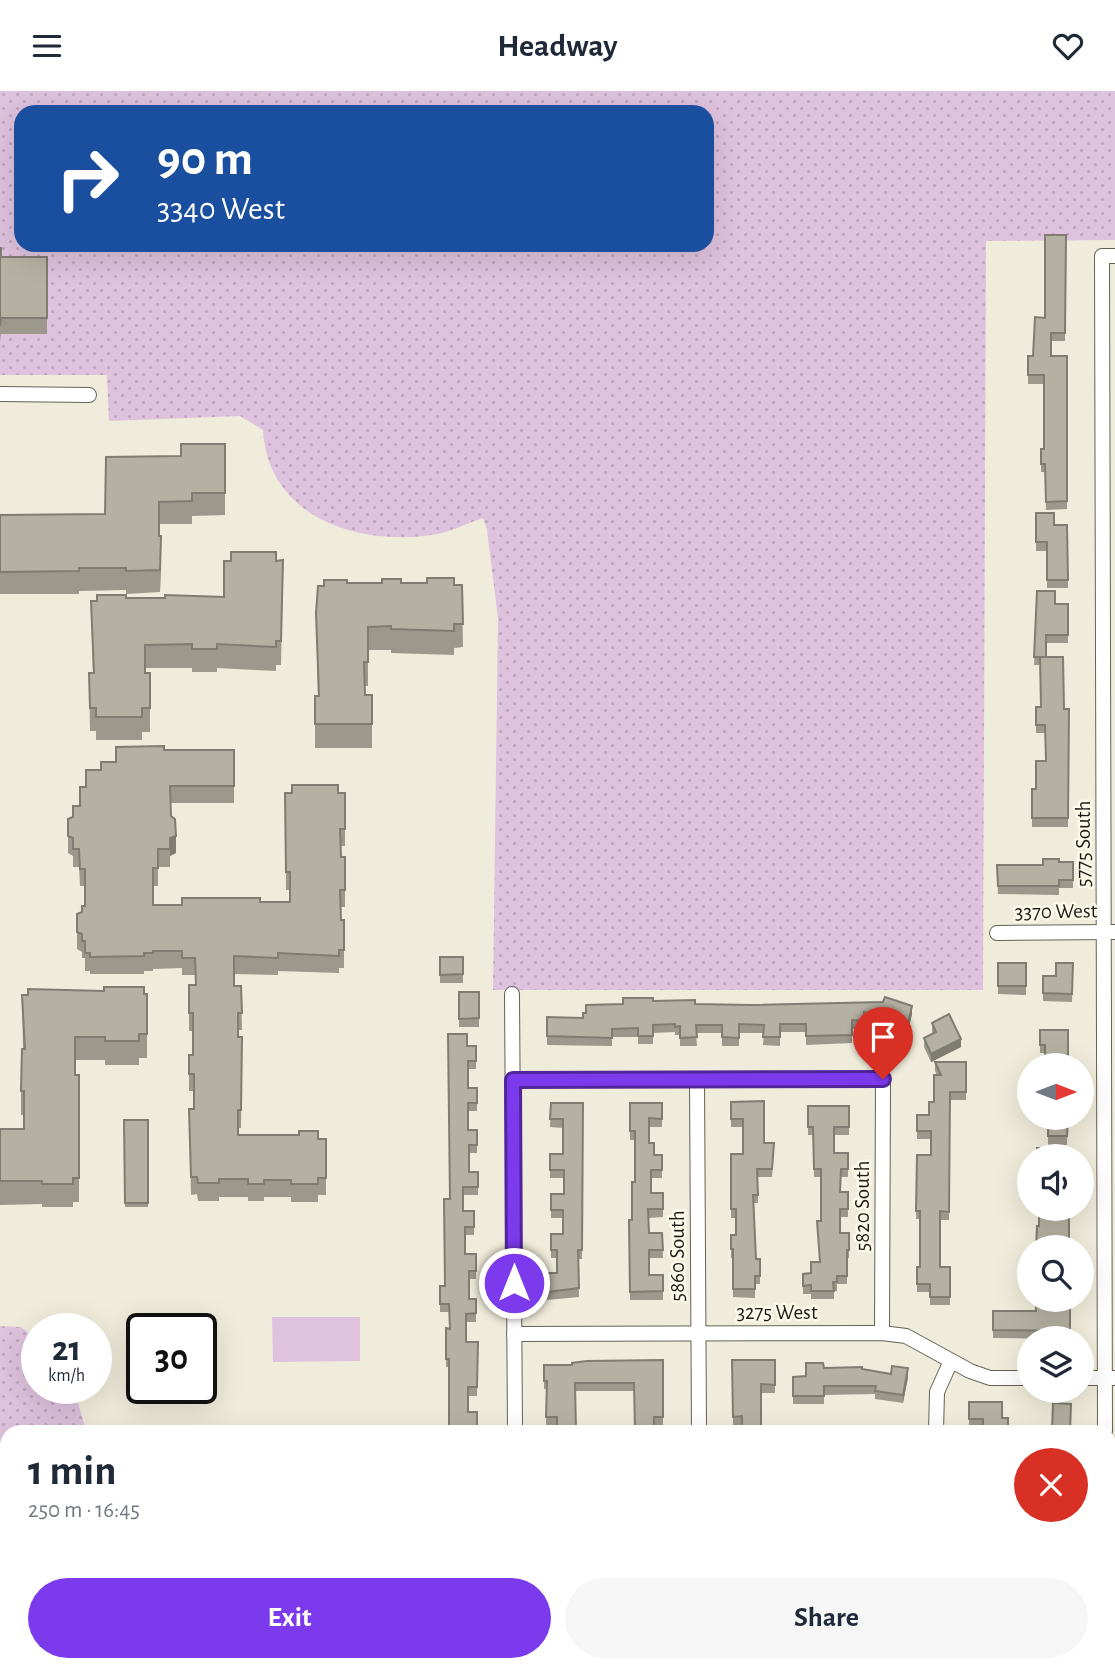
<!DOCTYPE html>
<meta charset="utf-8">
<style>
body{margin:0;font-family:"Alegreya Sans",sans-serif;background:#f6f6f7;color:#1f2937;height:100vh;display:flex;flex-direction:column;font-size:26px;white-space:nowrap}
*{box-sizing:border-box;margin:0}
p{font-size:23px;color:#747a83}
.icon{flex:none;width:38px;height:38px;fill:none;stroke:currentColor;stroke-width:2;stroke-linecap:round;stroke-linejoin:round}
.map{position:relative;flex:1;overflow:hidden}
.panel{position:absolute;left:0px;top:1334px;width:1116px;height:247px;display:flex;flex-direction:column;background:#fff;border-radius:21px 21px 0 0;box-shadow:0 7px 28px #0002}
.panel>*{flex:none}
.hud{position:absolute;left:14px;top:14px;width:700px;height:147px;border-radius:21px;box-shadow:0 7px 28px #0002;background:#1a4fa0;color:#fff;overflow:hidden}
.needle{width:46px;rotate:90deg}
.buttons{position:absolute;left:1017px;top:962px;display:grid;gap:14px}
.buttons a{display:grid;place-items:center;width:77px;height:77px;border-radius:50%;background:#fff;box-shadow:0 7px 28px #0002;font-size:35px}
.speed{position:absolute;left:21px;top:1222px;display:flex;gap:14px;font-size:35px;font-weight:700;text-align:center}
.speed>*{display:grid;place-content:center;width:91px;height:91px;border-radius:50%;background:#fff;box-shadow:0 7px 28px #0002;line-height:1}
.speed small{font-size:18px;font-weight:400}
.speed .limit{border:4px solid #111;border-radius:10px;background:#fff;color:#111}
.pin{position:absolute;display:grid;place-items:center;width:60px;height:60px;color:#fff;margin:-72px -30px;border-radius:50% 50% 50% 0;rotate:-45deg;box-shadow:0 0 7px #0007}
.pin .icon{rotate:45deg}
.me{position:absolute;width:77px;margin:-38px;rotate:0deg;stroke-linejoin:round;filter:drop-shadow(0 0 5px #0008)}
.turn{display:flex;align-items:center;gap:24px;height:147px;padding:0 28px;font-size:32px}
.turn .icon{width:91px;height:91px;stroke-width:2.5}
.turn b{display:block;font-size:49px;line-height:60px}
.round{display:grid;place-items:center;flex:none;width:74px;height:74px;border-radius:37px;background:#f6f6f7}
.head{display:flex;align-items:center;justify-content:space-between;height:119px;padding:0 28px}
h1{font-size:42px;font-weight:700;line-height:52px}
.cta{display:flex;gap:14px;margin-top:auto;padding:14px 28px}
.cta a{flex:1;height:80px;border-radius:42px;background:#7c3aed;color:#fff;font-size:28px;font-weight:700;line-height:80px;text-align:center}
.cta a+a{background:#f6f6f7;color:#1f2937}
header{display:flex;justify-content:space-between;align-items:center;height:91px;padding:0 28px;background:#fff;font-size:32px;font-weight:700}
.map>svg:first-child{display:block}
.grass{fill:url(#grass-dots);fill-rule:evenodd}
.park{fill:#dfc2de}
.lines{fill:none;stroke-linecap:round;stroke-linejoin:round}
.minor-casing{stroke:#656254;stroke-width:16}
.minor{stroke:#fff;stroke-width:14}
.wall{fill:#9c988b}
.shaded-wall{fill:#7f7c71}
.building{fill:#b5b1a2;stroke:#7f7c71;stroke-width:2}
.route-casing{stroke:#51269a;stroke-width:18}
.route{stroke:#7c3aed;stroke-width:12}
.labels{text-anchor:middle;stroke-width:5;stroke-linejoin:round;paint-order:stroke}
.street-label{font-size:21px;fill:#1c1b15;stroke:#fdf9e9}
</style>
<header><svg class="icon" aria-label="menu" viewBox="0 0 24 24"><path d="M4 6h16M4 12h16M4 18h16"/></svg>Headway<svg class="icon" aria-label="heart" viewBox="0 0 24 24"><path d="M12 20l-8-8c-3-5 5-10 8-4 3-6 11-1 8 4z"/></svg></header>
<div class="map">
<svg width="1115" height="1579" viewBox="0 0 1115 1579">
<defs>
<pattern id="grass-dots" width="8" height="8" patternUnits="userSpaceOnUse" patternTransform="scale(1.75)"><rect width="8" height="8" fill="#dfc2de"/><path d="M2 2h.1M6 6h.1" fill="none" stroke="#bfa6be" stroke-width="1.8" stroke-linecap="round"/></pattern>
</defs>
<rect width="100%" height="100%" fill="#f0ecdb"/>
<g class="grass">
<path d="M 0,0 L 1115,0 L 1115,149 L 986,150 L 983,899 L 493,899 L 498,527 L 487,439 L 483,427 C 466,433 450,441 432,444 C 357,455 268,426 263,339 L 240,325 L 109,330 L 107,284 L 0,284 ZM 21,21 L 707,21 L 707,154 L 21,154 Z"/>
<path d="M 0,1235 L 21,1236 L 37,1249 L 37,1297 L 74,1297 L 86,1340 L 7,1340 L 7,1539 L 0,1544 Z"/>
</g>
<path class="park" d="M 360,1226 L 360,1270 L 273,1271 L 272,1226 Z"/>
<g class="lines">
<defs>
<g id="minor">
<path d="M 0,303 L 89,304"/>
<path d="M 997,842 L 1115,841"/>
<path d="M 512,903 L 515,1340"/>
<path d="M 513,989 L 883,988 L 882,1242"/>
<path d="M 697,989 L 699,1340"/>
<path d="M 514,1243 L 882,1242 L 906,1245 L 970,1280 L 990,1287 L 1029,1287"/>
<path d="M 1082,1287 L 1115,1287"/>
<path d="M 936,1340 L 937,1301 L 951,1270"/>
<path d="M 1105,1340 L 1102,165 L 1115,165"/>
<path d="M 1110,1537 L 1115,1537"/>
</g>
</defs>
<use href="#minor" class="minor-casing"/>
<use href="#minor" class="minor"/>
</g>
<g class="wall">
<path d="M 1066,144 L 1065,250 L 1051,250 L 1051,265 L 1067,265 L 1067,418 L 1046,419 L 1045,381 L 1041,381 L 1041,358 L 1044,358 L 1044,293 L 1028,293 L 1028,265 L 1033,265 L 1045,227 Z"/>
<path d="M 0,157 L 1,166 L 47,166 L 47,243 L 1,243 L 0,251 Z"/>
<path d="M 225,353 L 225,424 L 192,425 L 192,433 L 159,433 L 161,467 L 160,501 L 126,503 L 126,499 L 79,500 L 79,503 L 0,503 L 0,424 L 105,423 L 181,365 Z"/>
<path d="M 1036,422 L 1054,434 L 1067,434 L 1068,497 L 1047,497 L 1047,460 L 1036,460 Z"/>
<path d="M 283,469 L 281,574 L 276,574 L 276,580 L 217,577 L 217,581 L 192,581 L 192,577 L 145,577 L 145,582 L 150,582 L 150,641 L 142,641 L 142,649 L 96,649 L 96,640 L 90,640 L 89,582 L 93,582 L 91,510 L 126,507 L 224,506 L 276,470 Z"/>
<path d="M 347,492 L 401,492 L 462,494 L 463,556 L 454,557 L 454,564 L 391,562 L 391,559 L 368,559 L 368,595 L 365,595 L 365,604 L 372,604 L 372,657 L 315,657 L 315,605 L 318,605 L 316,522 Z"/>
<path d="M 1037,500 L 1055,513 L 1068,513 L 1068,552 L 1046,552 L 1046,566 L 1064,618 L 1069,618 L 1068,736 L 1032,736 L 1032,698 L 1036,698 L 1046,670 L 1045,642 L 1036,642 L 1036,616 L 1041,616 L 1040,574 L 1034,574 Z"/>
<path d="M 164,659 L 234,659 L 234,712 L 170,712 L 171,725 L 176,762 L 170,765 L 170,776 L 158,776 L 158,795 L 153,795 L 153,814 L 290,811 L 290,799 L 286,799 L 285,702 L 345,702 L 345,755 L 341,755 L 341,766 L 345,766 L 345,816 L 341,816 L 341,829 L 344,829 L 344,877 L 339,877 L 339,882 L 278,880 L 278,884 L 234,883 L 234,895 L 241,895 L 242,939 L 238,939 L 238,946 L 242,946 L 241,1037 L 238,1037 L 238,1044 L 326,1048 L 326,1104 L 318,1104 L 318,1111 L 291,1111 L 291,1106 L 264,1106 L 264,1110 L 248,1110 L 248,1106 L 219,1106 L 219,1110 L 198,1110 L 197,1103 L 191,1104 L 189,1018 L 194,1018 L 194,1000 L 189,1000 L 189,964 L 193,964 L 193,940 L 189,940 L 189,894 L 195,894 L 195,884 L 182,884 L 182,877 L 153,878 L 153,880 L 144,880 L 144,883 L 90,883 L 90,880 L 85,880 L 85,867 L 82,867 L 82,861 L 77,858 L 77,823 L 82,821 L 85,815 L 85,795 L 80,795 L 79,776 L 73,776 L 73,765 L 68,762 L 68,728 L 73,726 L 80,715 L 86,696 L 116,671 Z"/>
<path d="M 1059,771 L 1073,771 L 1073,797 L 1059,797 L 1059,804 L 998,803 L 997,774 L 1043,774 Z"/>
<rect x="440" y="866" width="23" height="26"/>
<path d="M 998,872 L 1026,872 L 1026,904 L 998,903 Z"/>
<path d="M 1073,872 L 1072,911 L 1043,910 L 1043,885 L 1056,885 Z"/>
<rect x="459" y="901" width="20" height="35"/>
<path d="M 147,903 L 147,967 L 139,967 L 139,974 L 105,974 L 105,969 L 75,969 L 75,984 L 79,984 L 79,1111 L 73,1111 L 73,1116 L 42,1116 L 42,1113 L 0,1114 L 0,1038 L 24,1038 L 24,1024 L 21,1024 L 21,1000 L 23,958 L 22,904 Z"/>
<path d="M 653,910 L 695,913 L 912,923 L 908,940 L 864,929 L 864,938 L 852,938 L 852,952 L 806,954 L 806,941 L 780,941 L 780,955 L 763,954 L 764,942 L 739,942 L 739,955 L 722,955 L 722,942 L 696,942 L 697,955 L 680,955 L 680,944 L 675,944 L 675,941 L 653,942 L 653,953 L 638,953 L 638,946 L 612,946 L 612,955 L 547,954 L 547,926 L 583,927 L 586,922 L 623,913 Z"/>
<path d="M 932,932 L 961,956 L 931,971 L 924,956 L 924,947 L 933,943 L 932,940 Z"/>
<path d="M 1040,939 L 1068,939 L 1045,962 L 1040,962 Z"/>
<path d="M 467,955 L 476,955 L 476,978 L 468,978 L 468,997 L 477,997 L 477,1020 L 468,1020 L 468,1039 L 477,1039 L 477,1062 L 469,1062 L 469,1081 L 478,1081 L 478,1104 L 463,1104 L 463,1120 L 474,1120 L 474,1144 L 465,1144 L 465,1163 L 476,1163 L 476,1188 L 469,1188 L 469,1208 L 476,1208 L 476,1231 L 466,1231 L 466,1251 L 478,1251 L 477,1305 L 468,1305 L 468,1321 L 477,1321 L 477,1340 L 449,1340 L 449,1276 L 446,1276 L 446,1237 L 449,1238 L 449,1221 L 440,1221 L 440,1195 L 445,1195 L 450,1108 Z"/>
<path d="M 935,971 L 966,971 L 966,1009 L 950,1009 L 949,1129 L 940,1129 L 940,1176 L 950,1176 L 950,1214 L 930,1214 L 930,1201 L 917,1201 L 917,1176 L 920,1176 L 920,1128 L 916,1128 L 917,1064 L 931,1064 L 931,1048 L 917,1048 L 917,1024 L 929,1024 L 934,1011 L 937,984 L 935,980 Z"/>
<path d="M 731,1011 L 764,1052 L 774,1061 L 772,1086 L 758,1086 L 758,1112 L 754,1112 L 756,1168 L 760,1168 L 760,1193 L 755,1193 L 755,1207 L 733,1206 L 733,1167 L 731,1167 L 731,1144 L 736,1144 L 736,1127 L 731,1127 L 731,1063 L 743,1063 L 743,1036 L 731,1036 Z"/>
<path d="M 551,1012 L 583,1012 L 582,1168 L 578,1168 L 579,1206 L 547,1209 L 547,1182 L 557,1182 L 557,1167 L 551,1167 L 551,1143 L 563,1143 L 563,1127 L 551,1127 L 551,1103 L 564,1103 L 564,1087 L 550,1087 L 550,1063 L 563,1063 L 563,1037 L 550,1036 Z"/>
<path d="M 630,1012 L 662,1012 L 662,1036 L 649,1036 L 649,1052 L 654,1064 L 662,1064 L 662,1087 L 651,1087 L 651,1102 L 663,1102 L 663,1126 L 648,1127 L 649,1142 L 662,1142 L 663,1167 L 649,1167 L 649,1184 L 663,1184 L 663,1209 L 630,1209 L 629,1129 L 632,1129 L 635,1091 L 635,1049 L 630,1049 Z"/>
<path d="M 808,1015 L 849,1015 L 849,1044 L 834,1044 L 834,1062 L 848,1062 L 848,1086 L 841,1086 L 840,1101 L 848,1101 L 848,1126 L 840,1126 L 840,1142 L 849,1142 L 849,1167 L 847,1167 L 847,1193 L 837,1193 L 837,1200 L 834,1200 L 834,1208 L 811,1208 L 811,1203 L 803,1203 L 803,1183 L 811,1182 L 819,1171 L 821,1130 L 821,1086 L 814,1086 L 813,1044 L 808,1044 Z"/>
<path d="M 1048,1027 L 1068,1027 L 1067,1054 L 1048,1054 Z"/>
<path d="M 124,1029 L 148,1029 L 148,1116 L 125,1116 Z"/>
<path d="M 1070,1209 L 1070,1248 L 993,1247 L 993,1220 L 1036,1220 Z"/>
<path d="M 663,1269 L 663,1334 L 654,1334 L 634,1300 L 575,1300 L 557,1334 L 546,1334 L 547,1298 L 544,1298 L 544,1274 L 572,1274 Z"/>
<path d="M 732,1269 L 775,1269 L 775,1302 L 761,1302 L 742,1334 L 733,1334 Z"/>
<path d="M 824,1277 L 862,1278 L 908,1286 L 903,1312 L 875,1308 L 875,1303 L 824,1304 L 824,1313 L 793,1313 L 793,1286 L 806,1285 Z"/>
<path d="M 969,1311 L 1002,1311 L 983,1337 L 969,1336 Z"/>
<path d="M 484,1573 L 514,1573 L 513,1579 L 496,1579 L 484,1577 Z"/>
</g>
<g class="shaded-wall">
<path d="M 161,445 L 161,467 L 160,501 L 160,479 Z"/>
<path d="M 176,745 L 176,762 L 170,765 L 170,747 Z"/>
<path d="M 912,915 L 912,923 L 908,940 L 908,932 Z"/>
<path d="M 961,948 L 961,956 L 931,971 L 931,963 Z"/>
<path d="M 908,1277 L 908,1286 L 903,1312 L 903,1304 Z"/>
</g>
<g class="building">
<path d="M 1045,144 L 1066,144 L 1065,242 L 1051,242 L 1051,265 L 1067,265 L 1067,410 L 1046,411 L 1045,373 L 1041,373 L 1041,358 L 1044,358 L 1044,284 L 1028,284 L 1028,265 L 1033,265 L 1035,226 L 1045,227 Z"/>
<path d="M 0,157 L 1,157 L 1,166 L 47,166 L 47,227 L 1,227 L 0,235 Z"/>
<path d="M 181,353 L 225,353 L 225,402 L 192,402 L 192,410 L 159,411 L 159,445 L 161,445 L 160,479 L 126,480 L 126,477 L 79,477 L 79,480 L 0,481 L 0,424 L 105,423 L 106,366 L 181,365 Z"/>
<path d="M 1036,422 L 1054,422 L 1054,434 L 1067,434 L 1068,489 L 1047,489 L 1047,451 L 1036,451 Z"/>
<path d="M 231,461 L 276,461 L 276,470 L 283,469 L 281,550 L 276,550 L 276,556 L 217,553 L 217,558 L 192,558 L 192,553 L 145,554 L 145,582 L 150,582 L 150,617 L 142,617 L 142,626 L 96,626 L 96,617 L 90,617 L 89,582 L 94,582 L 91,510 L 97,510 L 97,504 L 126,504 L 126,507 L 165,507 L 165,504 L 224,506 L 224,470 L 231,470 Z"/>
<path d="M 427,487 L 454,487 L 454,494 L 462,494 L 463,533 L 454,533 L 454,540 L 391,538 L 391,535 L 368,536 L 368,571 L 364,571 L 365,604 L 372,604 L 372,633 L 315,633 L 315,605 L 319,605 L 316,522 L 318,495 L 324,495 L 324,489 L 347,489 L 347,492 L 382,492 L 382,488 L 401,488 L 401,492 L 427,492 Z"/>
<path d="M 1037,500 L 1055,500 L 1055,513 L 1068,513 L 1068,544 L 1046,544 L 1046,566 L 1041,566 L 1063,566 L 1064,618 L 1069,618 L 1068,727 L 1032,727 L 1032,698 L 1036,698 L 1036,670 L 1046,670 L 1045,634 L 1036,634 L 1036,616 L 1041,616 L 1040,566 L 1034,566 Z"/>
<path d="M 164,655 L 164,659 L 234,659 L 234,695 L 170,695 L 171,725 L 175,728 L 176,745 L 170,747 L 170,758 L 158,758 L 158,777 L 153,777 L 153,814 L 182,814 L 182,807 L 260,807 L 260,811 L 290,811 L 290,781 L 286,781 L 285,702 L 292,702 L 292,694 L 338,694 L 338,702 L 345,702 L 345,738 L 340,738 L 341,766 L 345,766 L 345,799 L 340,799 L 341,829 L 344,829 L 344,859 L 339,859 L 339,865 L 278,862 L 278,867 L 234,865 L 234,895 L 241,895 L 242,922 L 238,922 L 238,946 L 242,946 L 241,1019 L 238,1019 L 238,1044 L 299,1044 L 299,1040 L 318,1040 L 318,1048 L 326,1048 L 326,1087 L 318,1087 L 318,1093 L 291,1093 L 291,1089 L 264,1089 L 264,1093 L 248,1093 L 248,1088 L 219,1088 L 219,1092 L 198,1092 L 197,1086 L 191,1086 L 189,1018 L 194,1018 L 194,983 L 189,983 L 189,964 L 193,964 L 193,922 L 189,922 L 189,894 L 196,894 L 195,867 L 182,867 L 182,860 L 153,860 L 153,862 L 144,862 L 144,865 L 90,866 L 90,862 L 85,862 L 85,850 L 82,850 L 82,843 L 77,841 L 77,823 L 82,821 L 82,815 L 85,815 L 85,778 L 80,778 L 79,758 L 73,758 L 73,747 L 68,745 L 68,728 L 73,726 L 73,715 L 80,715 L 80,696 L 86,696 L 86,679 L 101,679 L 101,671 L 116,671 L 116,656 Z"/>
<path d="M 1043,768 L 1059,768 L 1059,771 L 1073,771 L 1073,789 L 1059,789 L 1059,795 L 998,795 L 997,774 L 1043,774 Z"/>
<path d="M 440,866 L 463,866 L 463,883 L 440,884 Z"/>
<rect x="998" y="872" width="28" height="23"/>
<path d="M 1056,872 L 1073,872 L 1072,903 L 1043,902 L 1043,885 L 1056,885 Z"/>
<path d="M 104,896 L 144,896 L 144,903 L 147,903 L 147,943 L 139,943 L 139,950 L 105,950 L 105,946 L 75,946 L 75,984 L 79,984 L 79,1087 L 73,1087 L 73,1093 L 42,1093 L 42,1090 L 0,1090 L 0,1038 L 24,1038 L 24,1000 L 21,1000 L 22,958 L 25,958 L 22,904 L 28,904 L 28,898 L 104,900 Z"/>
<path d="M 459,901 L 479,901 L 479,927 L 459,928 Z"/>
<path d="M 885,906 L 912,915 L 908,932 L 864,921 L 864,930 L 852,929 L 852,944 L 806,945 L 806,933 L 780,933 L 780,946 L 763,946 L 764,934 L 739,933 L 739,947 L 722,946 L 722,934 L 696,934 L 697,946 L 680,947 L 680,935 L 675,936 L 675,933 L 653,934 L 653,945 L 638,945 L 638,937 L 612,938 L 612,947 L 547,945 L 547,926 L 583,927 L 583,922 L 586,922 L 586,914 L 623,913 L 623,907 L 653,907 L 653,910 L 695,909 L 695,913 L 751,914 L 883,911 Z"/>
<path d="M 949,923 L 961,948 L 931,963 L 924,947 L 936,941 L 932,932 Z"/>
<path d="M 1040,939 L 1068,939 L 1068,975 L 1045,975 L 1045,954 L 1040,954 Z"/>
<path d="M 448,943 L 467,943 L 467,955 L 476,955 L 476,970 L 468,970 L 468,997 L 477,997 L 477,1012 L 468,1012 L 468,1039 L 477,1039 L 477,1054 L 469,1054 L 469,1081 L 478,1081 L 478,1096 L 463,1096 L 463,1120 L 474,1120 L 474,1136 L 465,1136 L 465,1163 L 476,1163 L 476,1180 L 469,1180 L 469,1208 L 476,1208 L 476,1222 L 466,1223 L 466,1251 L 478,1251 L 477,1296 L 468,1296 L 468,1321 L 477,1321 L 477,1336 L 468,1336 L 468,1340 L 449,1340 L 449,1268 L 446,1268 L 446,1237 L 450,1238 L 449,1213 L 440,1213 L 440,1195 L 445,1195 L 444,1108 L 450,1108 Z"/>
<path d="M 935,971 L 966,971 L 966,1001 L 950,1001 L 949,1121 L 940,1120 L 940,1176 L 950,1176 L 950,1206 L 930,1206 L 930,1193 L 917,1193 L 917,1176 L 920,1176 L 920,1120 L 916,1120 L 917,1064 L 931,1064 L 931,1040 L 917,1040 L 917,1024 L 929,1024 L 929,1011 L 934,1011 L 934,984 L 941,984 Z"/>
<path d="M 764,1010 L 764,1052 L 774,1052 L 772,1078 L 757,1078 L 758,1104 L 753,1104 L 756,1168 L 760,1168 L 760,1185 L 755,1185 L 755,1198 L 733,1198 L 733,1158 L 731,1158 L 731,1144 L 736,1144 L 736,1118 L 731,1118 L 731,1063 L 743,1063 L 743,1028 L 731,1028 L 731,1011 Z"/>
<path d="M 551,1012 L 583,1012 L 582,1159 L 578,1159 L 579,1197 L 547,1201 L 547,1182 L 557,1182 L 557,1159 L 551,1159 L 551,1143 L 563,1143 L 563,1119 L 551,1119 L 551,1103 L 564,1103 L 564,1079 L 550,1079 L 550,1063 L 563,1063 L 563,1028 L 550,1028 Z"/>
<path d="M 630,1012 L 662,1012 L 662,1028 L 649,1027 L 649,1052 L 654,1052 L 654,1064 L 662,1064 L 662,1079 L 651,1079 L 651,1102 L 663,1102 L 663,1118 L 648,1118 L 649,1142 L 662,1142 L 663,1159 L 649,1159 L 649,1184 L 663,1184 L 663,1200 L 630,1201 L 629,1129 L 632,1129 L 632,1091 L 635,1091 L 635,1040 L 630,1040 Z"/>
<path d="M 808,1015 L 849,1015 L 849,1036 L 834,1036 L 834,1062 L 848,1062 L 848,1078 L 841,1078 L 840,1101 L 848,1101 L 848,1118 L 840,1118 L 840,1142 L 849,1142 L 849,1159 L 847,1159 L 847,1185 L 837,1185 L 837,1191 L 833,1191 L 834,1200 L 811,1200 L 811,1194 L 803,1195 L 803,1183 L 811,1182 L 811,1171 L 820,1171 L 817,1130 L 821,1130 L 821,1078 L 814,1078 L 813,1036 L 808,1036 Z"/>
<path d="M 1048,1027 L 1068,1027 L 1067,1045 L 1048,1045 Z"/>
<path d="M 124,1029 L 148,1029 L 148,1112 L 125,1112 Z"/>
<path d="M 1037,1057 L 1056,1057 L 1056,1066 L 1038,1066 Z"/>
<path d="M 1039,1118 L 1069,1118 L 1069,1157 L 1036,1157 L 1037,1135 L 1039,1135 Z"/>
<path d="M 1036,1209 L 1070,1209 L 1070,1240 L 993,1239 L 993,1220 L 1036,1220 Z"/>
<path d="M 663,1269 L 663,1326 L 654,1326 L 654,1340 L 635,1340 L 634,1292 L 575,1292 L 576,1340 L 557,1340 L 557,1326 L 546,1326 L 547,1290 L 544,1290 L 544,1274 L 572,1274 L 572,1272 L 587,1270 Z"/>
<path d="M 732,1269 L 775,1269 L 775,1294 L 761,1293 L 761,1340 L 742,1340 L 742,1325 L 733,1326 Z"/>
<path d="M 806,1272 L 823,1272 L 824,1277 L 862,1276 L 862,1278 L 891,1283 L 892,1275 L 908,1277 L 903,1304 L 875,1300 L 876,1295 L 824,1295 L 824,1305 L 793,1305 L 793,1286 L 806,1285 Z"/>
<path d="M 969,1311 L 1002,1311 L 1002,1327 L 1008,1327 L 1008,1340 L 983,1340 L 983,1328 L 969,1328 Z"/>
<path d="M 1053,1312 L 1071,1313 L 1070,1340 L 1052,1340 Z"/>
<path d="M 883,1337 L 900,1338 L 900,1340 L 883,1340 Z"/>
<path d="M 1054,1573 L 1079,1573 L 1090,1579 L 1051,1579 Z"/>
<rect x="1096" y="1575" width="19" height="4"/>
</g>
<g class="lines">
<defs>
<path id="route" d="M 514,1192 L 513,989 L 883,988"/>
</defs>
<use href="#route" class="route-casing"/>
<use href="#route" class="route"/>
</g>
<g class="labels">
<g class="street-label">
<text transform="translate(1083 753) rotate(-90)" y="7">5775 South</text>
<text transform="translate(1056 820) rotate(-1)" y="7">3370 West</text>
<text transform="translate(862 1115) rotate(-90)" y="7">5820 South</text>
<text transform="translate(677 1165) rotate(-90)" y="7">5860 South</text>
<text x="777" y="1228">3275 West</text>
</g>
</g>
</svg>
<div class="buttons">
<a><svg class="needle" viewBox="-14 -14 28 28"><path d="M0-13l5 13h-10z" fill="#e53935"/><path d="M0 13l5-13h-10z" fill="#747a83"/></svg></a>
<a><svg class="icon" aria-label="sound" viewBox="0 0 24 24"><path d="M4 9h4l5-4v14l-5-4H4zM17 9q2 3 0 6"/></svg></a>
<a><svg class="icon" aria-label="search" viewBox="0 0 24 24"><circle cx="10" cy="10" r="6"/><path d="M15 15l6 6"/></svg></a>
<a><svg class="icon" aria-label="layers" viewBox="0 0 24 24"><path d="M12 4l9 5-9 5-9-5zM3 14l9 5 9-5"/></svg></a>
</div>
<div class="speed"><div>21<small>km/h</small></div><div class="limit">30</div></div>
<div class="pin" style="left:883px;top:988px;background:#d93025"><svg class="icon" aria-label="arrive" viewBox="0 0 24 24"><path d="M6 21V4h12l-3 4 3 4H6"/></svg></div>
<svg class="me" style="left:514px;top:1192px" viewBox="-20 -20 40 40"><circle r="17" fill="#7c3aed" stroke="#fff" stroke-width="3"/><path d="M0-11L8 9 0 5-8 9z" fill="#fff"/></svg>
<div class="hud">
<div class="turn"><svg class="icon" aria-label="right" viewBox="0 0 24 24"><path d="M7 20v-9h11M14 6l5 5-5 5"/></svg><div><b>90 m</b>3340 West</div></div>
</div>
<section class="panel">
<div class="head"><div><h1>1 min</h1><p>250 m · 16:45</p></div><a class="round" style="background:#d93025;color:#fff"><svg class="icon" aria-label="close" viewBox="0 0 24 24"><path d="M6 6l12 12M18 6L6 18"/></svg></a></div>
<div class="cta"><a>Exit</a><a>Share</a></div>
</section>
</div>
